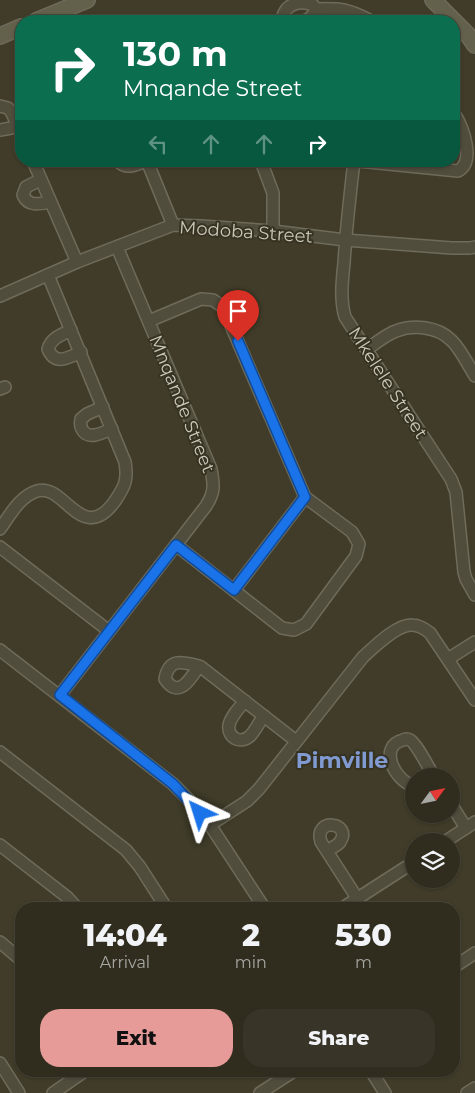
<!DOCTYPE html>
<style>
body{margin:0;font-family:Montserrat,sans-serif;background:#383528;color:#f1f3f6;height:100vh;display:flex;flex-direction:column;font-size:19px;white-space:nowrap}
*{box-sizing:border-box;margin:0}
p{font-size:16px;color:#a8a8a4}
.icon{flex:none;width:28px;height:28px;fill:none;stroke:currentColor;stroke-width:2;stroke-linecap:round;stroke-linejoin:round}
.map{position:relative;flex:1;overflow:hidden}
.sheet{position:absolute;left:15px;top:902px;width:445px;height:175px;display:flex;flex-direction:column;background:#302d1f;border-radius:20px;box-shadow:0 1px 4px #0004,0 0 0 1px #4b493d}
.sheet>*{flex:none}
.guide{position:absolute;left:15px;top:15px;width:445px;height:152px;border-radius:20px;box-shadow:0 1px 4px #0004,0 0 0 1px #4b493d;background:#0b6e4f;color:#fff;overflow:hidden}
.needle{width:32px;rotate:57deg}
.tools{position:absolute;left:405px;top:768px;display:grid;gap:10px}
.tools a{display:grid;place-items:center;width:55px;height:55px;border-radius:50%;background:#302d1f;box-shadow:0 1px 4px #0004,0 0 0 1px #4b493d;font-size:25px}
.pin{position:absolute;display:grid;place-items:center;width:42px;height:42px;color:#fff;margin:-51px -21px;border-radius:50% 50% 50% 0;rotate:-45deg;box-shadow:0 0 5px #0007}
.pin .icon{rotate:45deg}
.me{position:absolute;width:55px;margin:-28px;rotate:319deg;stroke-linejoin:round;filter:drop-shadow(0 0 4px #0008)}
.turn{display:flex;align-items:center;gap:18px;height:105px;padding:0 25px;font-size:22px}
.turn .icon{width:65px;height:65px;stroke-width:2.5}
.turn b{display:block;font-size:35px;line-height:42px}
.lanes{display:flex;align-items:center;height:48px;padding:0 25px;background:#0003;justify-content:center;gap:25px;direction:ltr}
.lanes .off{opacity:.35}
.eta{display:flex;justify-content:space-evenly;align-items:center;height:85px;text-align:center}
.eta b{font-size:30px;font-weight:800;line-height:35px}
.cta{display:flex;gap:10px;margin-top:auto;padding:10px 25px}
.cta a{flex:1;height:58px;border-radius:20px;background:#e69b98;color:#111;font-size:20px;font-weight:800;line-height:58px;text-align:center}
.cta a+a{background:#383528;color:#f1f3f6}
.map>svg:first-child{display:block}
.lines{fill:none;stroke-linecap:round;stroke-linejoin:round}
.street-casing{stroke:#6e6b5b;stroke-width:14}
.secondary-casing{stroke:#6e6b5b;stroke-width:18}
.street{stroke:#504d3d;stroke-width:11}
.secondary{stroke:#63604c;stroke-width:15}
.route-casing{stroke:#114b97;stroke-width:12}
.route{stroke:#1a73e8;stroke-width:9}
.labels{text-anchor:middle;stroke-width:4;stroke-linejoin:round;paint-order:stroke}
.street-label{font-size:18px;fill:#cbc8ba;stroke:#363322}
.district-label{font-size:22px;font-weight:bold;fill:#819ad2;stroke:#363322}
</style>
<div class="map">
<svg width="475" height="1093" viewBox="0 0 475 1093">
<rect width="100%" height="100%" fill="#403c29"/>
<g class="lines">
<defs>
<g id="street">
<path d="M 316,9 C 340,8 349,9 371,21"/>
<path d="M 288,21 L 283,16 C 287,3 301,0 313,5 L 321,21"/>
<path d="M 304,21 C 310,19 314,16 316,9"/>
<path d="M 0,106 L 8,108 L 12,113 L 21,134"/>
<path d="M 0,130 L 11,128 L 17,124"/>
<path d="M 33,161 L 77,262"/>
<path d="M 118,161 C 126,170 136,165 145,161"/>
<path d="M 147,161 L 173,225"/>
<path d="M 261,161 L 273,193 L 273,231"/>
<path d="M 354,161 C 350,195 346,229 344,263 C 342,282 340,299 345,317 L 451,479 L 456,492 L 464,572 L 466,579 L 475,595"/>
<path d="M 358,161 L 458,171 C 475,162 464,129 454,113"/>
<path d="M 40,180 L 26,187 L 23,195 C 28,207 40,204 50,202"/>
<path d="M 0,296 L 77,262 L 173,225 L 201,226 L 273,231 L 345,240 L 452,248 L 470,248 L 475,247"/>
<path d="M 149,321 L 201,299 L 213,300 L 223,307 L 305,497 L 352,532 L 359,544 L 356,556 L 306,624 L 294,630 L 282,628 L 176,545"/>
<path d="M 71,330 C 61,335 51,338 48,349 C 55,366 68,358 81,352"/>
<path d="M 367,349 C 376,343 387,334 396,331 C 414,324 438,327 451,340 C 460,348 468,365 475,376"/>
<path d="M 0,389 L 5,387"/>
<path d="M 103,407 L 87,414 L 81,419 C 79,428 84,437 95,435 C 100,434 107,431 112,429"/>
<path d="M 0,529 C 10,515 20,496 37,491 C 64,482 82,547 115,501 C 125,486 128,480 125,462 L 48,275"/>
<path d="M 0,547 L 109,631"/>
<path d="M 234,590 L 305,497"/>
<path d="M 0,650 L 173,784 L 190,801 L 210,825 L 265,909"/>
<path d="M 448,659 L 475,642"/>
<path d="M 199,666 C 191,678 179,700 165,679 C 169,657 183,662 199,666 L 201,667 L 296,741"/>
<path d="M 60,695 L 206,506 C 215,492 214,485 211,469 L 117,247"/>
<path d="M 245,701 C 239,708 231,716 229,725 C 227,737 240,745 250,736 C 255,731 259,722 264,716"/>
<path d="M 0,752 L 126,850 L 140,867 L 167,909"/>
<path d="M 414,786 C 394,781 378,746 403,740 C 405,739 408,739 410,740 C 417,744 429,769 434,776"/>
<path d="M 451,804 L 466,828"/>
<path d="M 210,825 L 247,801 L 259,789 L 363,657 C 374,647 397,624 412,625 C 419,625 425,629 430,633 L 475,700"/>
<path d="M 446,841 L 475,822"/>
<path d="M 0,845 L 67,897 L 78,909"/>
<path d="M 327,851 C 331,848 337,846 340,842 C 353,822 313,817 321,842 L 357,898"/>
<path d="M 341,909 L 414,862"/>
<path d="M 0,942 L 21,960"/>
<path d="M 454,967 L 475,953"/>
<path d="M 0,1063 L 19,1093"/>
<path d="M 371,1071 L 385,1093"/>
<path d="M 53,1093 L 85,1071"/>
<path d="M 260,1093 L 294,1071"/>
<path d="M 467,1093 L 475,1088"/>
</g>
<g id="secondary">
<path d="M 433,0 L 468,35 L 475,45"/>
<path d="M 36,21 L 87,0"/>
<path d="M 0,36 L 21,27"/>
</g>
</defs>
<use href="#street" class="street-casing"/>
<use href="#secondary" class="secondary-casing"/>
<use href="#street" class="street"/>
<use href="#secondary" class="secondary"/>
</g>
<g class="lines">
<defs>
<path id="route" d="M 200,813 L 173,784 L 60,695 L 176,545 L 234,590 L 305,497 L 238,341"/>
</defs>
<use href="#route" class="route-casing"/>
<use href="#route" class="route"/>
</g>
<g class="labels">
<g class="street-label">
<text transform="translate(246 232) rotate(4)" y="6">Modoba Street</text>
<text transform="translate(388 383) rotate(57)" y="6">Mkelele Street</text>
<text transform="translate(182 404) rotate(68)" y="6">Mnqande Street</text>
</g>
<g class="district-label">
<text x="342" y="768">Pimville</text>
</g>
</g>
</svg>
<div class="tools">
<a><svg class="needle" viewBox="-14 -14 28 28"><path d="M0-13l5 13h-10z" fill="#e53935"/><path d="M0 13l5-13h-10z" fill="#a8a8a4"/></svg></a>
<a><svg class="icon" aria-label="layers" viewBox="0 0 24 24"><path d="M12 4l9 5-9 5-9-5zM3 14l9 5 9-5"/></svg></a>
</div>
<div class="pin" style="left:238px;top:341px;background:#d93025"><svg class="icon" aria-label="arrive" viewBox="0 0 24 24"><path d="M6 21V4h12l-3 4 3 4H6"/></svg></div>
<svg class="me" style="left:200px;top:813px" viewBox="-20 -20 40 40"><path d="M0-17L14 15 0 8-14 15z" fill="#1a73e8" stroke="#fff" stroke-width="4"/></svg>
<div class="guide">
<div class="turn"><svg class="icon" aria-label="right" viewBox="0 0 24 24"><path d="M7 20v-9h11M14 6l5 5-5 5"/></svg><div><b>130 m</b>Mnqande Street</div></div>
<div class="lanes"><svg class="icon off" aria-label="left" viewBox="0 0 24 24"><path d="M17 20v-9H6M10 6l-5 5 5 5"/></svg><svg class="icon off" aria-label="ahead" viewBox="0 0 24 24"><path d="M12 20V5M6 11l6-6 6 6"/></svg><svg class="icon off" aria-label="ahead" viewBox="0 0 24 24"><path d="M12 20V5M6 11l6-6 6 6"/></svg><svg class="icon" aria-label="right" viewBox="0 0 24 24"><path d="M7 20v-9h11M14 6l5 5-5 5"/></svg></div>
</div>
<section class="sheet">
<div class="eta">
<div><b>14:04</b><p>Arrival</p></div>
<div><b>2</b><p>min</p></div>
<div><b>530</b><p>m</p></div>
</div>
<div class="cta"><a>Exit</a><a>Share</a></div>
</section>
</div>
